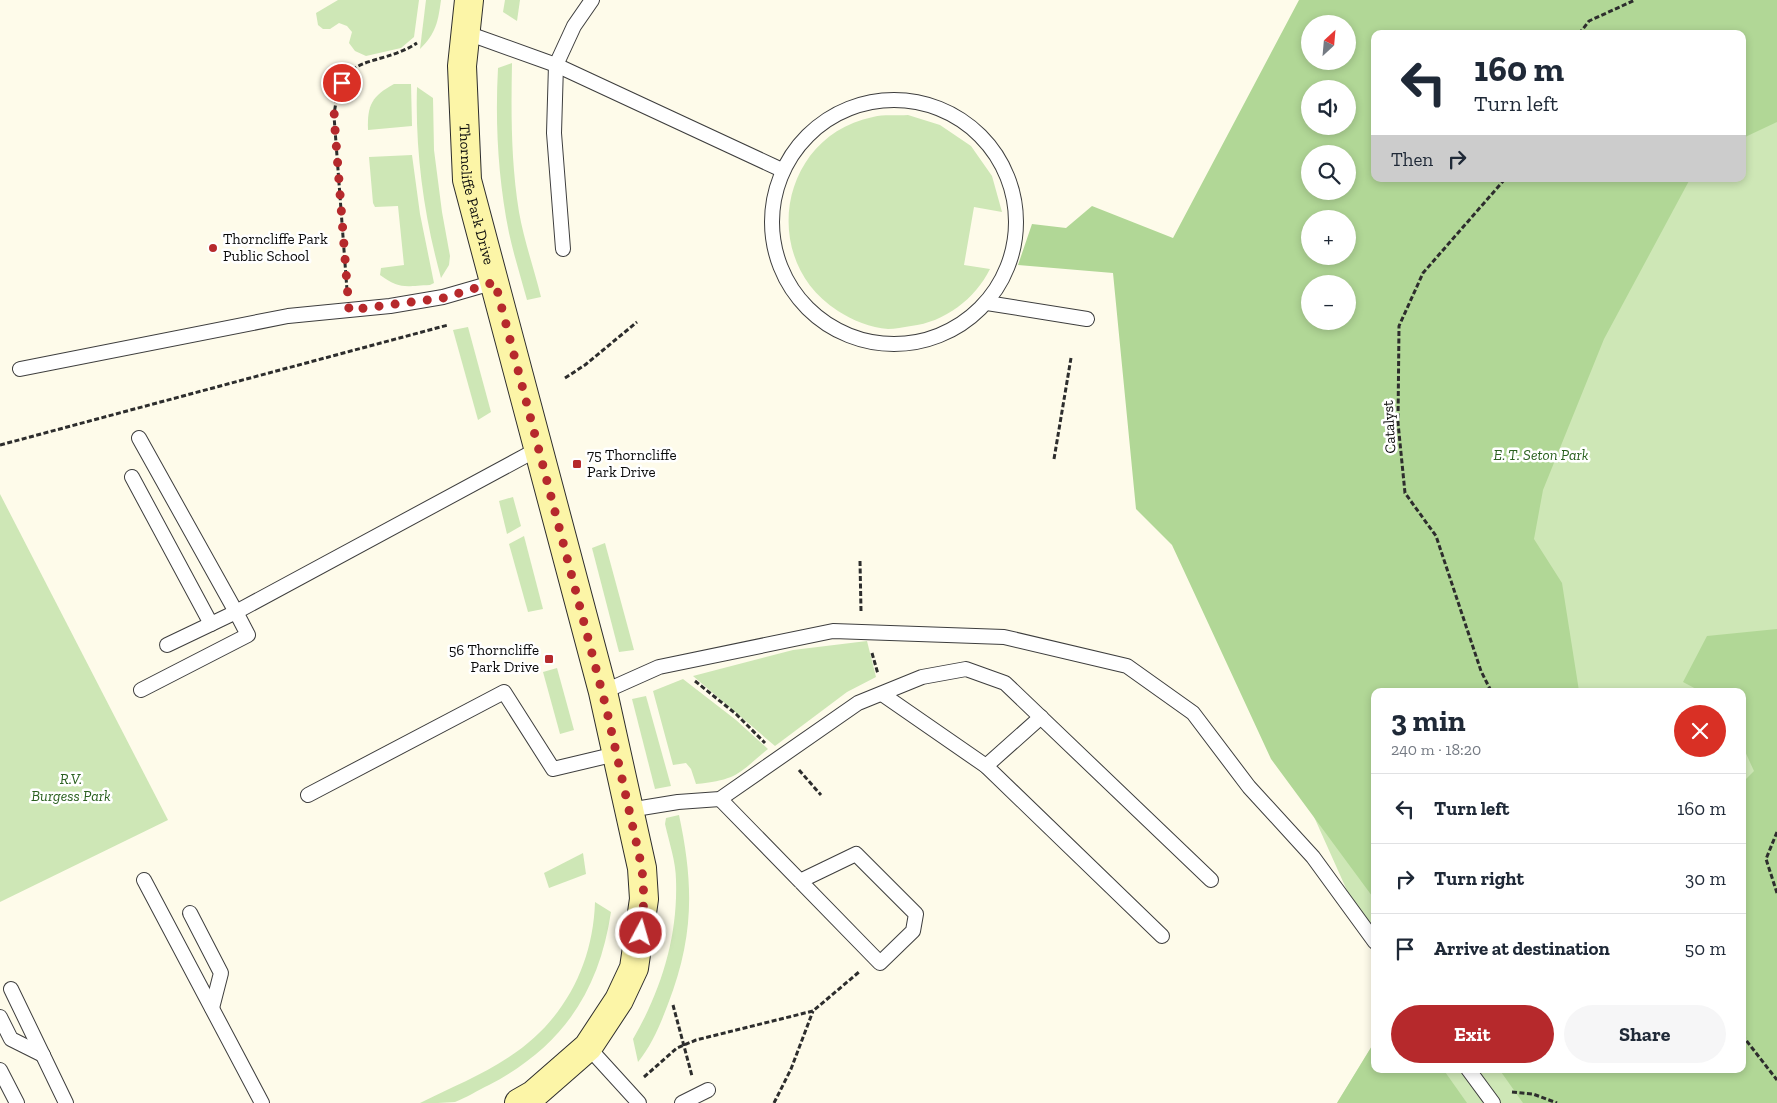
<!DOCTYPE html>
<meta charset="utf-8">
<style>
body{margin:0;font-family:"Zilla Slab",serif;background:#f6f6f7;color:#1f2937;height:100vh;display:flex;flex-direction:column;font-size:19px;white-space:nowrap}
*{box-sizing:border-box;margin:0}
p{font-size:16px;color:#747a83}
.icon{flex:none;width:28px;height:28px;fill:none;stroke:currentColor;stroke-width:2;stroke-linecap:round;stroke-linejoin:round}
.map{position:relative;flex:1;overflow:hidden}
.panel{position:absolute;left:1371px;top:688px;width:375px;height:385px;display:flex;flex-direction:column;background:#fff;border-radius:10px;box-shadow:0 2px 8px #0003}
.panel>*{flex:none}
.guide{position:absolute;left:1371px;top:30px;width:375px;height:152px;border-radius:10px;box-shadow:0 2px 8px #0003;background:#fff;color:#1f2937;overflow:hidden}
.needle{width:32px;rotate:26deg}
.controls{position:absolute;left:1301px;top:15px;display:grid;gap:10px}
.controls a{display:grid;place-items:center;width:55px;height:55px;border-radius:50%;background:#fff;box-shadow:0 2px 8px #0003;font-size:25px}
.pin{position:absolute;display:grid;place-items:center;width:42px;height:42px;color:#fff;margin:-21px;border:2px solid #fff;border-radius:50%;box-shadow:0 1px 5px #0007}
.me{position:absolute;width:55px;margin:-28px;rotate:6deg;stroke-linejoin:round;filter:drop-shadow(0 0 4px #0008)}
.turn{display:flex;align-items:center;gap:18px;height:105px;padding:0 20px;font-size:22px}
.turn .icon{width:65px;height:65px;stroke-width:2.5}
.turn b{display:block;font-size:35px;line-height:42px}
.then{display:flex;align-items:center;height:48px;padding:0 20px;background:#0003;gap:10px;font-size:19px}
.round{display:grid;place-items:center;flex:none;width:52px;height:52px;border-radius:26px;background:#f6f6f7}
.head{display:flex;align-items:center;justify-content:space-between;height:85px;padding:0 20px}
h1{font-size:30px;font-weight:700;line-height:38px}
.cta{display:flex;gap:10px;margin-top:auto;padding:10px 20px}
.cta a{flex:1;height:58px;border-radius:30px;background:#b6292c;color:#fff;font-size:20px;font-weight:700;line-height:58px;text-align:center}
.cta a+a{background:#f6f6f7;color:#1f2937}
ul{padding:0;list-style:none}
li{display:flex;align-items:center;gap:15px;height:70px;padding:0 20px;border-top:1px solid #e0e1e3}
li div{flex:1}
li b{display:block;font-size:19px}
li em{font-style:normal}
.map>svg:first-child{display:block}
.green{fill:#cee7b6;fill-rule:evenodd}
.forest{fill:#b1d796;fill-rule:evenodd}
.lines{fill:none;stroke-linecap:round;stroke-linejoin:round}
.lane-casing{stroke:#3e3e3e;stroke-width:16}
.secondary-casing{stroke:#2d2d2d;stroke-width:30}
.path{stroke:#2d2d2d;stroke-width:3;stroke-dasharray:5 2.5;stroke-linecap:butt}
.lane{stroke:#fff;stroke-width:14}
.secondary{stroke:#fcf5a7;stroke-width:28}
.route{stroke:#b6292c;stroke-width:9;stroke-dasharray:0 16.2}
.poi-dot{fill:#b6292c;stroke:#fff;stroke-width:2}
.labels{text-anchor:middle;stroke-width:5;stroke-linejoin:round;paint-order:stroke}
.street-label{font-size:15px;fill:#0b0b0b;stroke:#fff}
.poi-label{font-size:15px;fill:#0b0b0b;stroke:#fff;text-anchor:start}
.park-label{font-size:15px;font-style:italic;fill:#2a601f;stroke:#fff}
</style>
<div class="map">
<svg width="1777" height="1103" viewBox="0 0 1777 1103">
<rect width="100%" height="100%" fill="#fefbea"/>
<g class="green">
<path d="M 338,0 L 419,0 L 414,37 L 401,48 L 366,56 L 355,51 L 349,43 L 352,32 L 347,26 L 339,23 L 330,29 L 323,29 L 318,25 L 316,13 Z"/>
<path d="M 426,0 L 441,0 C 438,22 436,33 420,49 Z"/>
<path d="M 505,0 L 520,0 L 517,21 L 503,12 Z"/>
<path d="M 1777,0 L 1777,1103 L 1337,1103 L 1375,1041 L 1375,1069 L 1742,1069 L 1742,691 L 1375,691 L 1375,953 L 1229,627 L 1277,113 L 1348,61 L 1348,24 ZM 1375,34 L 1742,34 L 1742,179 L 1375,179 ZM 1310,89 L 1348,89 L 1348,126 L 1310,126 ZM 1310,154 L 1348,154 L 1348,191 L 1310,191 ZM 1310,219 L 1348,219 L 1348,256 L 1310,256 ZM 1310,284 L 1348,284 L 1348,321 L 1310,321 Z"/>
<path d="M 512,63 C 511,113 511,162 519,212 C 524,240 534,269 541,297 L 527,300 C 521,278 514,256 509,233 C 498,178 495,123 498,68 Z"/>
<path d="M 394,84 L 411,84 L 412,126 L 368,130 C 367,105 372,96 394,84 Z"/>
<path d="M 417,87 L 433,98 L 434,150 L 442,212 L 450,256 L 449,265 L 441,278 C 424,216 415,151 417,87 Z"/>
<path d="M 908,115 L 940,125 L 971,146 L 992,176 L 1002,212 L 974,207 L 964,265 L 990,269 C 975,299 945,322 911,326 C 903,327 895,329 888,329 C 871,328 852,320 838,311 C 758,260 779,136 873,117 C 884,114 897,116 908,115 Z"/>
<path d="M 412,155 L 420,214 L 434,283 L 430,285 C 406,286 400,290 380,275 L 381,268 L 404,265 L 398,206 L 375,207 L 373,203 L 369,157 Z"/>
<path d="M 468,327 L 491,412 L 478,420 L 453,330 Z"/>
<path d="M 0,494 L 168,820 L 0,902 Z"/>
<path d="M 513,497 L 521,526 L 507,534 L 499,501 Z"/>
<path d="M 524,536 L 543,609 L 528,612 L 509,544 Z"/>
<path d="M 605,543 L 634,650 L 619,652 L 592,548 Z"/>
<path d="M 867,641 L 876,677 L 847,692 L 775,746 L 693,676 L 793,650 Z"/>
<path d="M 557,668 L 574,730 L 560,734 L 543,672 Z"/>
<path d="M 683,679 L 736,720 L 768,749 C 738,774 737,780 696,784 L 691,769 L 686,763 L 673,765 L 653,691 Z"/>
<path d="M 646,696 L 671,786 L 655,789 L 632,699 Z"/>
<path d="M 679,815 C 694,885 694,937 668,1004 C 660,1025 652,1045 638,1062 L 633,1039 C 661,991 678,937 676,880 C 676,862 669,842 665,824 L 666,818 Z"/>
<path d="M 583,853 L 586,874 L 549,888 L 544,873 Z"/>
<path d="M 595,902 L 611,912 C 599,992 562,1047 489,1085 C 478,1090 466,1098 455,1102 C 445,1103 431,1103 420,1103 C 450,1088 482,1075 509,1057 C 563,1022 593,966 595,902 Z"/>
</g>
<g class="forest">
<path d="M 1299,0 L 1777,0 L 1777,122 L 1743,138 L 1742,34 L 1375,34 L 1375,179 L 1690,179 L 1604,339 L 1543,490 L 1534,539 L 1562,583 L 1579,691 L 1375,691 L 1375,900 L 1271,759 L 1172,545 L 1136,509 L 1113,273 L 1018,265 L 1032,224 L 1066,228 L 1092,206 L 1173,238 ZM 1310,24 L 1348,24 L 1348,61 L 1310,61 ZM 1310,89 L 1348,89 L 1348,126 L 1310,126 ZM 1310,154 L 1348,154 L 1348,191 L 1310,191 ZM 1310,219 L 1348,219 L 1348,256 L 1310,256 ZM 1310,284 L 1348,284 L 1348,321 L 1310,321 Z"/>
<path d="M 1777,629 L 1777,1103 L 1523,1103 L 1499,1069 L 1742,1069 L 1742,783 L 1754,771 L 1743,747 L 1742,691 L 1700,691 L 1683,682 L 1707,636 Z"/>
<path d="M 1375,1041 L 1375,1069 L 1443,1069 L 1467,1103 L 1337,1103 Z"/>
</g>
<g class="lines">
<defs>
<g id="lane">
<path d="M 464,32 L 556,65 L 782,170"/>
<circle cx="894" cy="222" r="122"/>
<path d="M 563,249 L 554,133 L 556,65 L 574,26 L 592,0"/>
<path d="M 987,303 L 1087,319"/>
<path d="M 20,369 L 288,316 L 390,306 L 443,297 L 495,282"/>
<path d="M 139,438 L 236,612 L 538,449"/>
<path d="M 132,477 L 211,624 L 236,612 L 248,635 L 141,690"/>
<path d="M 167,645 L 211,624"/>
<path d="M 603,692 L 659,667 L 833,631 L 1004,637 L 1127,666 L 1193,713 L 1249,787 L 1313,857 L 1375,942"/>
<path d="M 882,694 L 986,766 L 1162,936"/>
<path d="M 986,766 L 1041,717"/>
<path d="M 308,795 L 504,692 L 553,769 L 616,754"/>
<path d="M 720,799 L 880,963 L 913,931 L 916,914 L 856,854 L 800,881"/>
<path d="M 629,810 L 678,802 L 720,799 L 858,703 L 922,677 L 966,669 L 1005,683 L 1211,880"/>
<path d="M 144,880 L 262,1103"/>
<path d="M 190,913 L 221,973 L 212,1008"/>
<path d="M 11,989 L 66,1103"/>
<path d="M 0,1017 L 11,1039 L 43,1055"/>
<path d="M 588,1047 L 639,1103"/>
<path d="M 1468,1069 L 1493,1103"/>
<path d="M 0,1070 L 17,1103"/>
<path d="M 682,1103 L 708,1090"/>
</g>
<g id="secondary">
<path id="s1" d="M 469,0 L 462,66 L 467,180 L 603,692 L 642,868 L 644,899 L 634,968 L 619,1000 L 588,1047 L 533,1095 L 519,1103"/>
</g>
</defs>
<use href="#lane" class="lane-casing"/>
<use href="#secondary" class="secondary-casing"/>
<g class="path">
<path d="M 1579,34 L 1589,21 L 1635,0"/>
<path d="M 347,290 L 334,116 C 341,48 375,70 417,43"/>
<path d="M 565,378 L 585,365 L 637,322"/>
<path d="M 0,445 L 448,325"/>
<path d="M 1054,459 L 1071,358"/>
<path d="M 860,561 L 861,611"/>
<path d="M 872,653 L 878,674"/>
<path d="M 695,681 L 736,714 L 765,743"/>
<path d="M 1491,691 L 1481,671 L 1436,536 L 1405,493 L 1398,423 L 1399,326 L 1423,273 L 1505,179"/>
<path d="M 799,770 L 821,795"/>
<path d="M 1777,832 L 1766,859 L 1777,893"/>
<path d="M 673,1005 L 692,1076"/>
<path d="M 1742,1035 L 1777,1080"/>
<path d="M 644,1077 L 677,1048 L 696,1040 L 813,1011 L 859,972"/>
<path d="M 1512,1092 L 1533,1094 L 1557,1103"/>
<path d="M 774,1103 L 791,1069 L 813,1011"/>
</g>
<use href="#lane" class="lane"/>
<use href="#secondary" class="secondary"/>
</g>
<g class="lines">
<path class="route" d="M 342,83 L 336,97 L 334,116 L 349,310 L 443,298 L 495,282 L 606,707 L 642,868 L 644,899 L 641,933"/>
</g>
<g class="poi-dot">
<circle cx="213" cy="248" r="5"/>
<rect x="572" y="459" width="10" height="10" rx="2.5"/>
<rect x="544" y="654" width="10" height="10" rx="2.5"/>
</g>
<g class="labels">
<g class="street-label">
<text dy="5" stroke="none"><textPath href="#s1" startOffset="196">Thorncliffe Park Drive</textPath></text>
<text transform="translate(1389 427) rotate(-93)" y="5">Catalyst</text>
</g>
<g class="poi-label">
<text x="223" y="244">Thorncliffe Park<tspan x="223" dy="17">Public School</tspan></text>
<text x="587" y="460">75 Thorncliffe<tspan x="587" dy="17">Park Drive</tspan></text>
<text x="539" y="655" text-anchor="end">56 Thorncliffe<tspan x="539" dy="17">Park Drive</tspan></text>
</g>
<g class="park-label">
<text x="1541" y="460">E. T. Seton Park</text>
<text x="71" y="784">R.V.<tspan x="71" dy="17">Burgess Park</tspan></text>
</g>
</g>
</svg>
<div class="controls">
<a><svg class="needle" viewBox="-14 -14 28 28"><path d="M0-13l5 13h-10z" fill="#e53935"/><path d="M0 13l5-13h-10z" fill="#747a83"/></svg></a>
<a><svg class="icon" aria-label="sound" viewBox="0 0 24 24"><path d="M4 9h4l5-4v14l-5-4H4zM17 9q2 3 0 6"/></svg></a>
<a><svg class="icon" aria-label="search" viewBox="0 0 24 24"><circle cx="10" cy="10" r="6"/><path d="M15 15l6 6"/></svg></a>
<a>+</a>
<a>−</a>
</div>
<div class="pin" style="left:342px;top:83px;background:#d93025"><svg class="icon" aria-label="arrive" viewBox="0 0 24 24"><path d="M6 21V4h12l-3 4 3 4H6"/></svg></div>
<svg class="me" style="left:641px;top:933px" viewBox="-20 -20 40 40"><circle r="17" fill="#b6292c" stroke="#fff" stroke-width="3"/><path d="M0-11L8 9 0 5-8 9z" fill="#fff"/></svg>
<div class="guide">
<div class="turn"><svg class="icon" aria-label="left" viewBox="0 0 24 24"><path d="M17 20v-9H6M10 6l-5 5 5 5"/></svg><div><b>160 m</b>Turn left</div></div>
<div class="then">Then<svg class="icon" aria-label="right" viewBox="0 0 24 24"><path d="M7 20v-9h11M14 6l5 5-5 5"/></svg></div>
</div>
<section class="panel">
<div class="head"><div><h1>3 min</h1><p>240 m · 18:20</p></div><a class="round" style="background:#d93025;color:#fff"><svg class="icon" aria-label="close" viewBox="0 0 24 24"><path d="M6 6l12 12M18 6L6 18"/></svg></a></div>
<ul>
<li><svg class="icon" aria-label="left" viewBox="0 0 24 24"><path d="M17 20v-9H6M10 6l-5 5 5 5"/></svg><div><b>Turn left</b></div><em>160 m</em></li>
<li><svg class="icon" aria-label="right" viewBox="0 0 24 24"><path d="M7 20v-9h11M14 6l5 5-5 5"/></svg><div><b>Turn right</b></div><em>30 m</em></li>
<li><svg class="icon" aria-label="arrive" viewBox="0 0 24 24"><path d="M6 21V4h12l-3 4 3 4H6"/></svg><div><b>Arrive at destination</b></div><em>50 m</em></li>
</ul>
<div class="cta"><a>Exit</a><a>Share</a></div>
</section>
</div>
